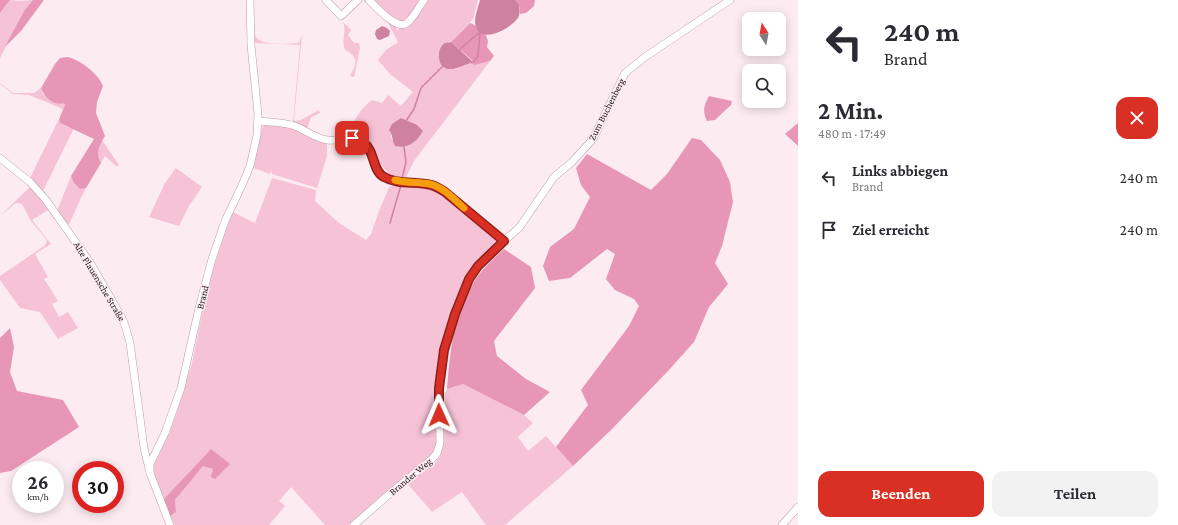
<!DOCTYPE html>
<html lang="de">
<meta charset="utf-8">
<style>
body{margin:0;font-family:"Crimson Pro",serif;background:#f2f2f3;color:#2b2b33;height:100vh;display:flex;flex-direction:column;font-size:15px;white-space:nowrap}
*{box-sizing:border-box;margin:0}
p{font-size:13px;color:#7c7c81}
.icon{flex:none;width:22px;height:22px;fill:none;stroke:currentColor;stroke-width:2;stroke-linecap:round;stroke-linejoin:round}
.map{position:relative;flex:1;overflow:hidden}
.details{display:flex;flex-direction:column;background:#fff;width:380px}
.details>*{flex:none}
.banner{background:#fff;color:#2b2b33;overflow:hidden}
.needle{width:26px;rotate:349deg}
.tools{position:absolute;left:742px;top:12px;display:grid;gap:8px}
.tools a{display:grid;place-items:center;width:44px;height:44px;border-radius:8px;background:#fff;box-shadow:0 2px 10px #0003;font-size:20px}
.speed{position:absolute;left:12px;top:461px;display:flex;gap:8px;font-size:20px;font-weight:700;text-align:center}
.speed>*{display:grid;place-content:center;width:52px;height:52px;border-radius:50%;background:#fff;box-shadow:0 2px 10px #0003;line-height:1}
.speed small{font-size:10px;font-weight:400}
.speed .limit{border:6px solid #d22;background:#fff;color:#111}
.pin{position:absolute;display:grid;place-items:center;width:34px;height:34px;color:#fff;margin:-17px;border-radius:8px;box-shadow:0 2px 6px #0006}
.me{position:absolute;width:44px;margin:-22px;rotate:359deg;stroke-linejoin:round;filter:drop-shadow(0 0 3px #0008)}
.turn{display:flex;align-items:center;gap:14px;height:84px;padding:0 20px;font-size:18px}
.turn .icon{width:52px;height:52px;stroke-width:2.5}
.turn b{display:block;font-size:28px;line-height:34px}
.round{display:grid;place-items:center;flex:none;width:42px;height:42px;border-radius:12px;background:#f2f2f3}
.headline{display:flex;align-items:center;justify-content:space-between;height:68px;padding:0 20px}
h1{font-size:24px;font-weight:700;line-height:30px}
.cta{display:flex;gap:8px;margin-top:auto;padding:8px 20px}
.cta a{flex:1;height:46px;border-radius:12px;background:#d93025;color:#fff;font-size:16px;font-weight:700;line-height:46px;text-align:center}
.cta a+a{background:#f2f2f3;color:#2b2b33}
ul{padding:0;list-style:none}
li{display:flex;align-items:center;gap:12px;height:52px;padding:0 20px}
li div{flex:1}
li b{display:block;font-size:15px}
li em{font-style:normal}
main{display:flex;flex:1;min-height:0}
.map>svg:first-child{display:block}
.green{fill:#f6c2d5;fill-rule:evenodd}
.forest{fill:#e796b6}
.water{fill:#cf81a0}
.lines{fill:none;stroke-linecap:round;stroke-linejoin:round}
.stream{stroke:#cf81a0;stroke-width:1.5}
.minor-casing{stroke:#b99fa8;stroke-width:8}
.minor{stroke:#fff;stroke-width:7}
.route-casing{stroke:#8d1f18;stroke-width:10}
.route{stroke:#d93025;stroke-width:7}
.slow{stroke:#f59e0b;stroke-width:7}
.labels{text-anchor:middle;stroke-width:3;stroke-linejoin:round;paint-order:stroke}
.street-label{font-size:10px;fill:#22191c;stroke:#fcecf2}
</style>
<main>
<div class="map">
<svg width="798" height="525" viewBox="0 0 798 525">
<rect width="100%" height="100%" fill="#fcecf2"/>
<g class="green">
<path d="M 10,0 L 19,1 L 33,0 L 24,11 L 0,58 L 0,13 Z"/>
<path d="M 363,0 L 366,0 L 395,26 L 398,31 L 399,27 L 406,29 L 428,0 L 478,0 L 473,19 L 451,42 L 445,43 L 455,69 L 469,63 L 475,65 L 490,61 L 414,161 L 405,180 L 386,176 L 388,173 L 356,136 L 351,134 C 352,121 361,108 372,100 L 382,103 L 388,95 L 401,106 L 413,92 L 390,74 L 378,60 L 386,50 L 398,42 L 387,21 ZM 401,118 L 423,131 C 417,141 410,147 398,147 C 386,133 391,132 401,118 Z"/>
<path d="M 371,0 L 422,0 L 406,23 L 399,24 Z"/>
<path d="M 343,22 L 351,30 L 348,35 L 354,43 L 359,43 L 360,48 L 354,77 L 350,76 C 357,63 359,57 345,50 C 341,39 347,31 343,22 Z"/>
<path d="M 254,31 C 255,35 256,38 259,40 C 266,45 291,44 299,43 L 302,34 L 294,119 L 295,121 L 301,120 L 319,110 L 320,113 L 311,117 L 307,129 L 294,123 L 293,122 L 300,45 L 253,43 Z"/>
<path d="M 0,83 L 13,93 L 34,93 L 41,88 L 43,94 L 63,103 L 65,105 L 63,109 L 29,95 L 13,94 L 0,84 Z"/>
<path d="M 59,119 L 60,123 L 67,127 L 74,128 L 43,191 L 30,178 Z"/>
<path d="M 268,124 L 295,128 L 327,144 L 327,156 L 317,188 L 272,174 L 271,170 L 270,174 L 253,168 L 262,128 L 264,125 Z"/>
<path d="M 102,140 L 119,165 L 117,167 L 105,156 L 101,163 C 96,155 97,147 102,140 Z"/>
<path d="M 176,168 L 202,187 L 189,206 L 179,226 L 149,217 L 165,183 Z"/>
<path d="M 71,176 L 74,183 L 80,189 L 86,188 C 79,200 75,213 68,226 L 57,211 Z"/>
<path d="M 272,178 L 316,190 L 315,201 L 339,223 L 366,240 L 371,234 L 379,211 L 389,187 L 403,182 L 436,189 L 497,239 L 497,243 L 467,277 L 444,333 L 439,360 L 436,388 L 438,439 L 436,452 L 349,525 L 325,525 L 291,487 L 279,501 L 285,506 L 269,525 L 175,525 L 170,516 L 176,512 L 175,500 L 203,465 L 213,469 L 215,479 L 211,449 L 163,500 L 156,481 L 152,468 L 169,434 L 178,409 L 192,363 L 208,285 L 227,227 L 233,212 L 255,223 Z"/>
<path d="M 29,188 L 33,189 L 55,218 L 54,219 L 48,210 L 32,220 L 51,244 L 35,254 L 48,277 L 44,279 L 58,301 L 52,304 L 59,317 L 68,312 L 78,328 L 58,339 L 40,312 L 20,308 L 0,280 L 0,276 L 44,246 L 47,242 L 46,239 L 31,221 L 22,204 L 16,203 L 0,216 Z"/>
<path d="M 463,384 L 524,415 L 533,423 L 518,437 L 528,451 L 546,436 L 573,466 L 505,525 L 486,525 L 462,492 L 432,512 L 406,482 C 417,475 431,469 439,458 C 446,448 444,407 445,393 L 447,389 Z"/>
</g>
<g class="forest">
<path d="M 0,0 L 10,0 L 0,13 Z"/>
<path d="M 33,0 L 44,0 L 21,31 L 5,47 L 24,11 Z"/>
<path d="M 515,0 L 535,0 L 534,6 L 526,13 L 520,14 L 519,4 Z"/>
<path d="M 470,23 C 476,24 478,31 486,35 L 488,41 L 487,47 L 494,56 L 490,61 L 475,65 L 469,63 L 473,61 L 451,42 Z"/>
<path d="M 68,57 C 80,60 98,73 103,86 L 97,102 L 96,113 L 105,136 C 99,146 95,153 101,163 L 86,188 L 80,189 L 74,183 L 71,176 L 94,139 L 60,123 L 59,119 L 65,105 L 63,103 C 53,106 45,97 41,88 L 55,64 L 60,58 Z"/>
<path d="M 709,96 L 732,101 L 731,105 L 715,120 L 707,121 C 702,111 704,105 709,96 Z"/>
<path d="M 798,123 L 798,146 L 785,134 Z"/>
<path d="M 692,138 L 701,140 L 720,160 L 730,182 L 733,202 L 722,246 L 715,263 L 728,284 L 709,307 L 694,342 L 668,371 L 611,430 L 573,466 L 556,447 L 588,405 L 581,390 L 629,326 L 639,306 L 634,299 L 615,290 L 606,279 L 615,254 L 607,249 L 570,278 L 549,281 L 543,266 L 550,247 L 574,229 L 590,197 L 581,185 L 576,168 L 587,154 L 651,190 L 667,174 Z"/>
<path d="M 504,249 L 531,267 L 535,288 L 494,341 L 497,356 L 526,379 L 550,392 L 524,415 L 463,384 L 447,389 C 450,354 453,314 473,283 C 481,270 493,259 504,249 Z"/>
<path d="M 10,328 L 14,347 L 10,372 L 17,391 L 63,400 L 79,427 L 11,471 L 0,473 L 0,338 Z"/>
<path d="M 211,449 L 230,464 L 215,479 L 211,477 L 213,469 L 203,466 L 175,500 L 176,512 L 170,516 L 163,500 Z"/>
</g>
<g class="water">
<path d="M 480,0 L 515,0 L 519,4 C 519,8 520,12 519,16 C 514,27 482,45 476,27 C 473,20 478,8 480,0 Z"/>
<path d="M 382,26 L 387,28 L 390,31 L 389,36 L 380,40 L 377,39 L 375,34 L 376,30 Z"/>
<path d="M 451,42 L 473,62 C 466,64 456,70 448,69 C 437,68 436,48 445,43 C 447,42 449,43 451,42 Z"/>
<path d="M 401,118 L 417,125 L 423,131 C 417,142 408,149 395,146 C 392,141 393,134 389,130 L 392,124 Z"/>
</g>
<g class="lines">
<g class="stream">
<path d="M 459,50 L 480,32"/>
<path d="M 473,62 L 478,56 L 480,32"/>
<path d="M 406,121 L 414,109 L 421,88 L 442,67"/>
<path d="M 402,179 L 406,162 L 404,147"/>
<path d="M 390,223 L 401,185"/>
</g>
<defs>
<g id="minor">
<path d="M 326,0 L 341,16 L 358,0"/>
<path d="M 369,0 C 376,7 397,31 407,23 C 414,17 419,7 424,0"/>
<path d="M 258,121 C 269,122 281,122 292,125 C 304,129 316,139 328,140 C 341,142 350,133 364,143 C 376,151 372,172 386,178 C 400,184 417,181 431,185 C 436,186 440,189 445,192 L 504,241"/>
<path d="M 0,158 L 30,182 L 46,200 L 91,264 L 121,316 L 125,325 L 130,343 L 144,448 L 150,473 L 170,525"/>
<path d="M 150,473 L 150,464 L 165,433 L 181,388 L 199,308 L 212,259 L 225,221 L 243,183 L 250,166 L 257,135 L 258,114 L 251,45 L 250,0"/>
<path d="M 354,525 L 387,496 L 432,459 L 437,453 L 440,443 L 439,388 L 444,350 L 455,314 L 469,279 L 478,266 L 494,250 L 519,228 L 554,177 L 572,162 L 593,139 L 625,73 L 645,57 L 730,0"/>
<path d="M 782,525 L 798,507"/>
</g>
</defs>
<use href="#minor" class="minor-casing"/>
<use href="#minor" class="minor"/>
</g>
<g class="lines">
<defs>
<path id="route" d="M 352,138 C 356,139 361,140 364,143 C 375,151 372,171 384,177 C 398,185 416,181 431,185 C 436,186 440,189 445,192 L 504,241 L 478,266 L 469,279 L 455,314 L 444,350 L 439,388 L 439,415"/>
</defs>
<use href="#route" class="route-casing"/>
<use href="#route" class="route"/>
<path class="slow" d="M 395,180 C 406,183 418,182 430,184 C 443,187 454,199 464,208"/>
</g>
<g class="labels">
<g class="street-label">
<text transform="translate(606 109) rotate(-63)" y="4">Zum Buchenberg</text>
<text transform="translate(100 281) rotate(59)" y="4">Alte Plauensche Straße</text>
<text transform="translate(202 297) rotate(-76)" y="4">Brand</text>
<text transform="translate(410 476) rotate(-40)" y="4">Brander Weg</text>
</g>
</g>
</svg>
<div class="tools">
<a><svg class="needle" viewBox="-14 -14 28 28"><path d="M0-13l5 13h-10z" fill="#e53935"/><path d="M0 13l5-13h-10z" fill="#7c7c81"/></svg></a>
<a><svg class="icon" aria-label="search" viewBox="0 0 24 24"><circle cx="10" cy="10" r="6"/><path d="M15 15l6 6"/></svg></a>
</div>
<div class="speed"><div>26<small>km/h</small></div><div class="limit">30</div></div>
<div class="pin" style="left:352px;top:138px;background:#d93025"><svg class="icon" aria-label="arrive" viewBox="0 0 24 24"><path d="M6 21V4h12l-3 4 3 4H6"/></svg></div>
<svg class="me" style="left:439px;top:415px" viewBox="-20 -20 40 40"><path d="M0-17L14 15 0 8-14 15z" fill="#d93025" stroke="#fff" stroke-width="4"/></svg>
</div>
<section class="details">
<div class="banner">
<div class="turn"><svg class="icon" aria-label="left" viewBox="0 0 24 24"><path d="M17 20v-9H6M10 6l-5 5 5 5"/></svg><div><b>240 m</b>Brand</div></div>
</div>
<div class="headline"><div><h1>2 Min.</h1><p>480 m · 17:49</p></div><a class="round" style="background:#d93025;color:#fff"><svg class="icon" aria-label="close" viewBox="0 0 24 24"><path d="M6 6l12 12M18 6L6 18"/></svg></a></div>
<ul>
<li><svg class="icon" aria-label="left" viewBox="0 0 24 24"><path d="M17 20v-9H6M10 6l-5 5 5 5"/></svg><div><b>Links abbiegen</b><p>Brand</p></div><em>240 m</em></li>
<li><svg class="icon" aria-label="arrive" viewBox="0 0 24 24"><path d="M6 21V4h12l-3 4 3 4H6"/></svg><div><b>Ziel erreicht</b></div><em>240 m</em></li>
</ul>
<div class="cta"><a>Beenden</a><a>Teilen</a></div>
</section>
</main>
